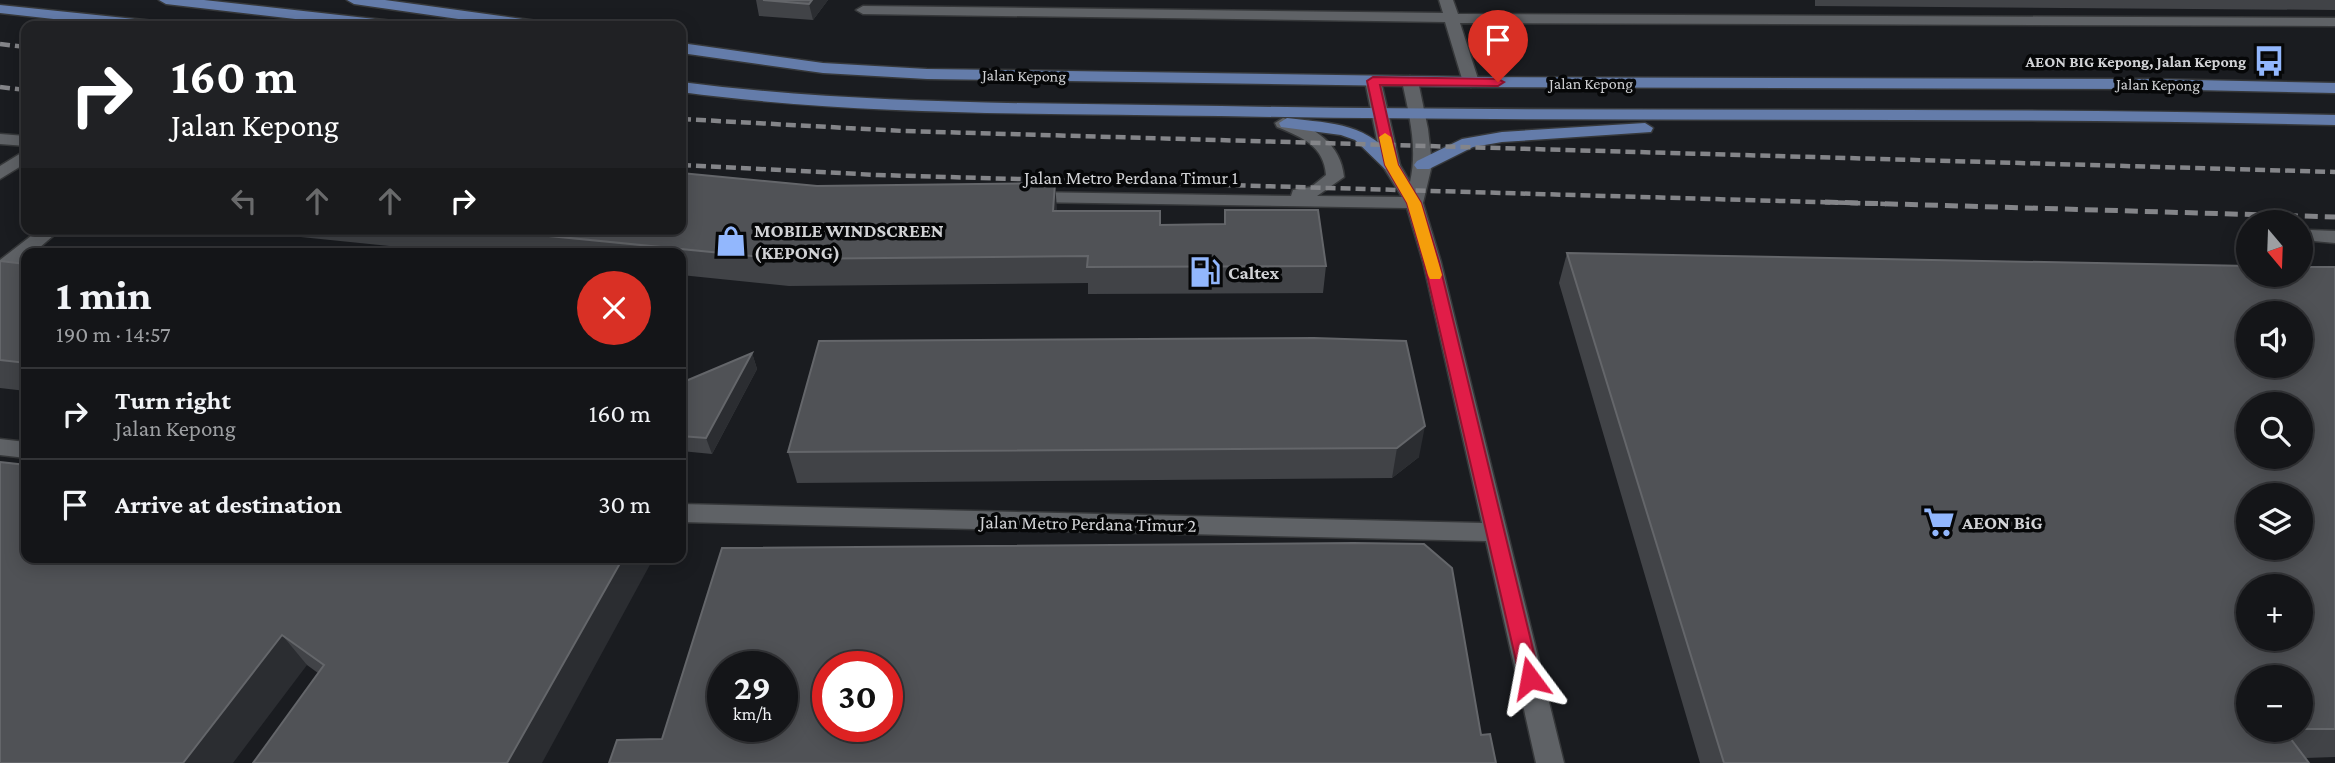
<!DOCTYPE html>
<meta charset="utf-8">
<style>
body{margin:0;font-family:"Crimson Pro",serif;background:#1d1e21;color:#f1f3f6;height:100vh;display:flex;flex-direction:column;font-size:26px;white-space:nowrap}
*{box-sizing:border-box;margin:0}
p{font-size:23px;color:#9d9fa2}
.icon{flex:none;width:38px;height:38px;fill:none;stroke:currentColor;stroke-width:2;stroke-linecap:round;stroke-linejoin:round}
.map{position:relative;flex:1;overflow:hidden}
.details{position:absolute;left:21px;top:248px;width:665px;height:315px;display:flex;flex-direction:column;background:#141518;border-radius:14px;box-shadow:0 4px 18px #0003,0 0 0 2px #333437}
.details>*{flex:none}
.guide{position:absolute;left:21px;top:21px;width:665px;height:214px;border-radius:14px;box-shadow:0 4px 18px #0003,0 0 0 2px #333437;background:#202124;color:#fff;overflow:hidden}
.needle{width:46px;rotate:161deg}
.fabs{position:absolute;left:2236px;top:210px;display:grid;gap:14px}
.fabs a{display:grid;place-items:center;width:77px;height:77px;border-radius:50%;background:#141518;box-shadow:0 4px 18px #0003,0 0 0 2px #333437;font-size:35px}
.speed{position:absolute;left:707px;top:651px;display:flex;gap:14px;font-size:35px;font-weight:700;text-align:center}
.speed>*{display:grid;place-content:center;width:91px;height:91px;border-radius:50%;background:#141518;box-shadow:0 4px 18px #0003,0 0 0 2px #333437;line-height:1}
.speed small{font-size:18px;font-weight:400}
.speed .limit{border:10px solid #d22;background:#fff;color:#111}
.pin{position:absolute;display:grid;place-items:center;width:60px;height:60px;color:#fff;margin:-72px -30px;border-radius:50% 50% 50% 0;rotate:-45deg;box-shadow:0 0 7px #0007}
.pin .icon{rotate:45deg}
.me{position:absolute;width:77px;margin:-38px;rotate:347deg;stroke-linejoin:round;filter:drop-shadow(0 0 5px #0008)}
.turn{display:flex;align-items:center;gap:24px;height:147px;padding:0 35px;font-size:32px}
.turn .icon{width:91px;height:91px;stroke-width:2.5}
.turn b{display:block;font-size:49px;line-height:60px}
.lanes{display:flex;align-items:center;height:66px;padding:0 35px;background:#0003;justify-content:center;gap:35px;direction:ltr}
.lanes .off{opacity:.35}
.round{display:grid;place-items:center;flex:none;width:74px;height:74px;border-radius:37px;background:#1d1e21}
.headline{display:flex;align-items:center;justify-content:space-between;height:119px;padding:0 35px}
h1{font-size:42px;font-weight:700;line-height:52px}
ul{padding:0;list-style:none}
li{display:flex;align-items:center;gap:21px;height:91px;padding:0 35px;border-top:2px solid #333437}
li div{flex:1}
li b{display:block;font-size:26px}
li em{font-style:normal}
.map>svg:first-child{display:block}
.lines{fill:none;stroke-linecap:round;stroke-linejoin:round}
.minor-casing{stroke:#36383a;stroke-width:3}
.major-casing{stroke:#36383a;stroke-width:3}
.minor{fill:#5f6266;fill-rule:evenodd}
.major{fill:#647caa;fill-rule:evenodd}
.rail-far1{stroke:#848589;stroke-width:4.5;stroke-dasharray:10 5;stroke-linecap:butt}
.rail{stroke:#848589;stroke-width:5;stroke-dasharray:13 7;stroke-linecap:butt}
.wall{fill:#414347}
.shaded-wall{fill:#2b2d31}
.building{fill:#505256;stroke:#64666a;stroke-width:2;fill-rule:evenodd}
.route{fill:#e11d48;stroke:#92132f;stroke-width:2}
.slow{fill:#f59e0b}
.labels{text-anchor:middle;stroke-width:7;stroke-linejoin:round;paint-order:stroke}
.far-poi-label{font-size:16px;font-weight:bold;fill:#d1d2d5;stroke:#060708;text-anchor:end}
.far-street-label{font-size:16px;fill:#d1d2d5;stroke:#060708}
.street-label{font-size:19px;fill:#d1d2d5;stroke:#060708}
.poi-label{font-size:19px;font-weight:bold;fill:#d1d2d5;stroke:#060708;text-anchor:start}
</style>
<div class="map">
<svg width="2335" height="763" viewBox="0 0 2335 763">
<rect width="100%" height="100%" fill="#1a1c20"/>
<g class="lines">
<defs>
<g id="minor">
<path d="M 1439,0 L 1453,0 L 1458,14 L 2335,18 L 2335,26 L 1460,23 L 1479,82 L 1471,87 L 1463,82 L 1445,22 L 863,14 L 856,10 L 863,6 L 1443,13 Z"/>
<path d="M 1373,76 L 1381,81 L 1400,165 L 1410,182 C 1418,148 1409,114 1402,81 L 1410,76 L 1418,81 L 1428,129 L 1432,165 L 1423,203 L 1441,262 L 1564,763 L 1536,763 L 1486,541 L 681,522 L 681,504 L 1482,523 L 1423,262 L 1407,208 L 1029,202 L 1020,197 L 1029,192 L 1291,196 L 1293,190 L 1311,187 L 1326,175 C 1324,146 1302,137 1277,127 L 1275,123 L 1283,118 C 1314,126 1341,144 1344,177 L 1317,196 L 1402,197 L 1382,165 L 1365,81 Z"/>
<path d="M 0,134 L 26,136 L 26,146 L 0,144 Z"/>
<path d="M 26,150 L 26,163 L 0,179 L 0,166 Z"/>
<path d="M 40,229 L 61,229 L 32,254 L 26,254 L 26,258 L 7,273 L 0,275 L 0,260 Z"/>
<path d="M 2310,230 L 2335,231 L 2335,243 L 2303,240 L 2301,235 Z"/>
<path d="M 0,439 L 26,442 L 26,458 L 0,455 Z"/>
</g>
<g id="major">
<path d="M 159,0 L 204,0 L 393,21 L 401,26 L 356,26 L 166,4 Z"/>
<path d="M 347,0 L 385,0 L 537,21 L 545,26 L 507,26 L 354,4 Z"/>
<path d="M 0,5 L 154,21 L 162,26 L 116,26 L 0,13 Z"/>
<path d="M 681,43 L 823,63 L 927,69 L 1471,77 L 2148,79 L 2335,83 L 2335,93 L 2148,89 L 1471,87 L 927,79 L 823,73 L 681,53 Z"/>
<path d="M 681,82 C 860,105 1041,103 1221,106 C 1592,113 1964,106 2335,115 L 2335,125 C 1964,116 1592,123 1221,116 C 1041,113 859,116 681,92 Z"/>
<path d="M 1287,118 C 1336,124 1367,122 1400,165 L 1397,169 L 1385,169 L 1355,140 L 1341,135 L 1281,127 L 1279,123 Z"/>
<path d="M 1645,123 L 1653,128 L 1651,132 L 1502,142 L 1473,147 L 1429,169 L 1417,169 L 1414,165 L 1417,161 L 1462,139 L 1502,132 Z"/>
</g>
</defs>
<use href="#minor" class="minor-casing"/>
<use href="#major" class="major-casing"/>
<use href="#minor" class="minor"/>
<use href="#major" class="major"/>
<g class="rail-far1">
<path d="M 0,44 L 26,47"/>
<path d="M 0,87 L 26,90"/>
<path d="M 681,119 L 903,131 L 2335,172"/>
<path d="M 681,165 L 878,175 L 1886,204"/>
</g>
<path class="rail" d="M 1825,202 L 2335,217"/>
</g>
<g class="wall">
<path d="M 756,0 L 828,0 L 813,20 L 759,16 Z"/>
<path d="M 1815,0 L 2335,0 L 2335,10 L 1815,6 Z"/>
<path d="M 1225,210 L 1326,266 L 1323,293 L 1088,294 L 1088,283 L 789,286 L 681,275 L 681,254 L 468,254 L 223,229 L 681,229 L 1057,211 L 1160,225 L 1224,224 Z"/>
<path d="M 1567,253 L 2335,267 L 2335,757 L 2305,758 L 2309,763 L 1700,763 L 1559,283 Z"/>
<path d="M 0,261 L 26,264 L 26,391 L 0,388 Z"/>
<path d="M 1314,338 L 1419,457 L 1392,478 L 797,483 L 788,452 Z"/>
<path d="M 752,353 L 757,369 L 712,454 L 681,451 L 681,383 Z"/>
<path d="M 26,558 L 650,558 L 652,561 L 318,673 L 307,665 Z"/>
</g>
<g class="shaded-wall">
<path d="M 812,0 L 828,0 L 813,20 L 809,4 Z"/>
<path d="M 1055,183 L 1057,209 L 1055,238 L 1053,211 Z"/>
<path d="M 752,353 L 757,369 L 712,454 L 706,438 Z"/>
<path d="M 1425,426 L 1419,457 L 1392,478 L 1397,448 Z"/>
<path d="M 623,558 L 650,558 L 652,561 L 542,763 L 507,763 Z"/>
<path d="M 282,635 L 307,665 L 233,763 L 183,763 Z"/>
</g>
<g class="building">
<path d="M 763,0 L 812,0 L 809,4 Z"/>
<path d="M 681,173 L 817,186 L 1055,183 L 1053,211 L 1160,211 L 1160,225 L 1225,224 L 1225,210 L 1318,210 L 1326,266 L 1087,267 L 1088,256 L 782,259 L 479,229 L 681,229 Z"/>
<path d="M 1567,253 L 2249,266 L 2249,275 L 2301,275 L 2301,267 L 2335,267 L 2335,729 L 2301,729 L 2301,677 L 2249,677 L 2249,730 L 2284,730 L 2309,763 L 1724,763 ZM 2249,313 L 2301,313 L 2301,366 L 2249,366 ZM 2249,404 L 2301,404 L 2301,457 L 2249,457 ZM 2249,495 L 2301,495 L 2301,548 L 2249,548 ZM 2249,586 L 2301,586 L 2301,639 L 2249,639 Z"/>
<path d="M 0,261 L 26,264 L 26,363 L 0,360 Z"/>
<path d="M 1314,338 L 1406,341 L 1425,426 L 1397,448 L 788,452 L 819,341 Z"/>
<path d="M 752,353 L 706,438 L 681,436 L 681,383 Z"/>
<path d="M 0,462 L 26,465 L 26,558 L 623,558 L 507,763 L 253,763 L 324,665 L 282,635 L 183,763 L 0,763 Z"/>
<path d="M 1354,543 L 1424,544 L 1452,568 L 1481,735 L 1490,734 L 1496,763 L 609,763 L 617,740 L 662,739 L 722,548 ZM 723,667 L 782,667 L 782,726 L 723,726 ZM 828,667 L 887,667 L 887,726 L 828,726 Z"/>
</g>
<path class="route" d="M 1373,77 L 1498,79 L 1504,82 L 1498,86 L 1380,85 L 1398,165 L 1421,203 L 1439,262 L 1540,678 L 1537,684 L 1530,686 L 1523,684 L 1520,678 L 1424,262 L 1407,203 L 1385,165 L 1367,81 Z"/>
<path class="slow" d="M 1385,133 L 1391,137 L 1398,165 L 1421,203 L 1442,275 L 1440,279 L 1430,279 L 1428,275 L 1407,203 L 1385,165 L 1379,137 Z"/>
<defs>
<symbol id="bus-bare" viewBox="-9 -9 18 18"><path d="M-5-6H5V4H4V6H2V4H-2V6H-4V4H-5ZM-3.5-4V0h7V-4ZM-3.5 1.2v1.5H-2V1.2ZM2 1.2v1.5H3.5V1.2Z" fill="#92b7fd" stroke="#060708" stroke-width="2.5" paint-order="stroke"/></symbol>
<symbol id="shop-bare" viewBox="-9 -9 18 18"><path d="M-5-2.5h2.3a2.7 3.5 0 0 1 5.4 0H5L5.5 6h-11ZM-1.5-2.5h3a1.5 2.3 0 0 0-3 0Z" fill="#92b7fd" stroke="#060708" stroke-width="2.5" paint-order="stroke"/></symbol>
<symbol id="fuel-bare" viewBox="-9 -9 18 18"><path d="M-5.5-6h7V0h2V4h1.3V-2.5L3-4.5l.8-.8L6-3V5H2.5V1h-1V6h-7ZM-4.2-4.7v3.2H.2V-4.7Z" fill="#92b7fd" stroke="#060708" stroke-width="2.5" paint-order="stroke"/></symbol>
<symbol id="supermarket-bare" viewBox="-9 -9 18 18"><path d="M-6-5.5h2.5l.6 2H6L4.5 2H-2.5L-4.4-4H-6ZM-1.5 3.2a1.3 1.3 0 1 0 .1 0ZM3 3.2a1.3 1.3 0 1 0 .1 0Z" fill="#92b7fd" stroke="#060708" stroke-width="2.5" paint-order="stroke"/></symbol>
</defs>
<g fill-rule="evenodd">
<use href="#bus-bare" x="2247" y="39" width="44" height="44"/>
<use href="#shop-bare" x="709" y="219" width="44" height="44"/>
<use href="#fuel-bare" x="1183" y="250" width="44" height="44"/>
<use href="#supermarket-bare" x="1917" y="500" width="44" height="44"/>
</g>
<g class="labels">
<g class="far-poi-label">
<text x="2246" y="67">AEON BIG Kepong, Jalan Kepong</text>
</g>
<g class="far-street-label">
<text transform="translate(1024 75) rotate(1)" y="6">Jalan Kepong</text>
<text x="1591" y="89">Jalan Kepong</text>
<text transform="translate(2158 84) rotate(1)" y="6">Jalan Kepong</text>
</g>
<g class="street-label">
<text x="1131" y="184">Jalan Metro Perdana Timur 1</text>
<text transform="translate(1088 523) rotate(1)" y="7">Jalan Metro Perdana Timur 2</text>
</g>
<g class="poi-label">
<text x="754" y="237">MOBILE WINDSCREEN<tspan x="754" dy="22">(KEPONG)</tspan></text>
<text x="1228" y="279">Caltex</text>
<text x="1962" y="529">AEON BiG</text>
</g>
</g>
</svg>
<div class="fabs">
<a><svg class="needle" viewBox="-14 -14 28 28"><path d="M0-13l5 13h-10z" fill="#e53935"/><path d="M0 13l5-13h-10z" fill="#9d9fa2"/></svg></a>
<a><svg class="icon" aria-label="sound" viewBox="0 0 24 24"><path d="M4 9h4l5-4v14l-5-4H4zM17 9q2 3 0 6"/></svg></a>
<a><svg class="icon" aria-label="search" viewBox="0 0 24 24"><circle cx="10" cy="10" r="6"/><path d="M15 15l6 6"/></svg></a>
<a><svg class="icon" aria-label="layers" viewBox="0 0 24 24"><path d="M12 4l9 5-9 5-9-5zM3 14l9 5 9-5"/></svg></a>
<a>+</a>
<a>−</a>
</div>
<div class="speed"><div>29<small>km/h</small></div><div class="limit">30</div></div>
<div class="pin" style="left:1498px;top:82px;background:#d93025"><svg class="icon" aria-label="arrive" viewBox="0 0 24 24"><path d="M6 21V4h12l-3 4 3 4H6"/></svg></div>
<svg class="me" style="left:1530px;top:678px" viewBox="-20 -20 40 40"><path d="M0-17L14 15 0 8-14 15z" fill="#e11d48" stroke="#fff" stroke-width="4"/></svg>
<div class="guide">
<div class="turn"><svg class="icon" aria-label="right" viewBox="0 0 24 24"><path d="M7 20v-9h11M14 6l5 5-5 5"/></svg><div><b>160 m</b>Jalan Kepong</div></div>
<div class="lanes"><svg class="icon off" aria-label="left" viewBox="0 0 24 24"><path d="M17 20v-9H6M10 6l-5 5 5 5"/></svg><svg class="icon off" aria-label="ahead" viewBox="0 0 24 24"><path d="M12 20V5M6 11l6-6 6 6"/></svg><svg class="icon off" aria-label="ahead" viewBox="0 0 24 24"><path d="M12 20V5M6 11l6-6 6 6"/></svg><svg class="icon" aria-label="right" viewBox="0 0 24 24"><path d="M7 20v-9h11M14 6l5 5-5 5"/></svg></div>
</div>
<section class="details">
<div class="headline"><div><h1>1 min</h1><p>190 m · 14:57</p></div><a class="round" style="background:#d93025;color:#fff"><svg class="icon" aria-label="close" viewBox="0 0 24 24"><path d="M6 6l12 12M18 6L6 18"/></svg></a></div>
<ul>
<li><svg class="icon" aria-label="right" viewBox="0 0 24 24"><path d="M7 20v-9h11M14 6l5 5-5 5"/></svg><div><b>Turn right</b><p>Jalan Kepong</p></div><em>160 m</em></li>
<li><svg class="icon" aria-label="arrive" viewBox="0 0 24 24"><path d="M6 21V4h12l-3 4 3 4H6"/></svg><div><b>Arrive at destination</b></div><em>30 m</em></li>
</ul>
</section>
</div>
